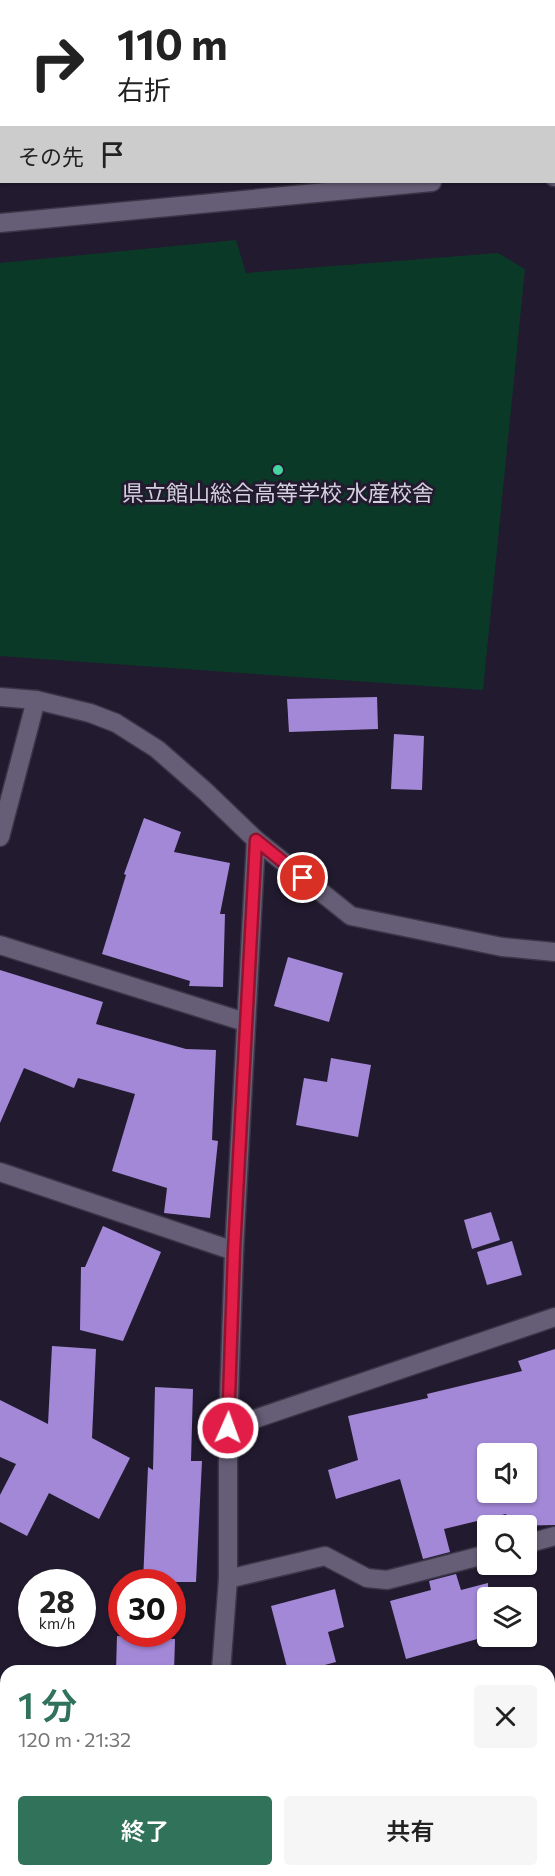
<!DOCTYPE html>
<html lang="ja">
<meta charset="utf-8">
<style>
body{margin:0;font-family:Commissioner,"Noto Sans JP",sans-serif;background:#f6f6f6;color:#222;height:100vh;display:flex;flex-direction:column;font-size:22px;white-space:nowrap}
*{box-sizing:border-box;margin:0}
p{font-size:20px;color:#767676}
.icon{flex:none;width:33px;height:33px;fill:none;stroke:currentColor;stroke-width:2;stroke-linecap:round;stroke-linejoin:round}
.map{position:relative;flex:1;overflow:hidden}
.details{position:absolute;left:0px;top:1665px;width:555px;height:212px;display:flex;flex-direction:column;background:#fff;border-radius:18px 18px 0 0;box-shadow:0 2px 4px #0004}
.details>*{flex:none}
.banner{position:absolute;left:0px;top:0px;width:555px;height:183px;box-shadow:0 2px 4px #0004;background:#fff;color:#222;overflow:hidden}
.fabs{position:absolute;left:477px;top:1443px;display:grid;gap:12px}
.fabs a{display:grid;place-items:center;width:60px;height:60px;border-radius:6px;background:#fff;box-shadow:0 2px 4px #0004;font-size:30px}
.speed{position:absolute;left:18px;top:1569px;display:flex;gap:12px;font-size:30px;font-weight:700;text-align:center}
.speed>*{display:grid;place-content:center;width:78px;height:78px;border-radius:50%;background:#fff;box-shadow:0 2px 4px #0004;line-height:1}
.speed small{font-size:15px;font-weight:400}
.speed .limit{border:9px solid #d22;background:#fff;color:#111}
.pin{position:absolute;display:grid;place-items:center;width:51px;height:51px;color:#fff;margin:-26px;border:3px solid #fff;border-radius:50%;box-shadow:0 2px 6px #0007}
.me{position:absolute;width:66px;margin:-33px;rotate:2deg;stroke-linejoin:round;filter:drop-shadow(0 0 4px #0008)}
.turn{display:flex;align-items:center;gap:21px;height:126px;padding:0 18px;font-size:27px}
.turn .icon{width:78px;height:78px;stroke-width:2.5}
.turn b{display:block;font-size:42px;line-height:51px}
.then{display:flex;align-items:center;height:57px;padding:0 18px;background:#0003;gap:12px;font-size:22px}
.round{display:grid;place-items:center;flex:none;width:63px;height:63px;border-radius:6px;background:#f6f6f6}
.head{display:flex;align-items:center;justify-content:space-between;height:102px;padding:0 18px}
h1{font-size:36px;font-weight:600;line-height:45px;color:#31725b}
.primary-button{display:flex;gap:12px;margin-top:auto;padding:12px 18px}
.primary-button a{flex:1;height:69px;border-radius:6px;background:#31725b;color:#fff;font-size:24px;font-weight:600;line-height:69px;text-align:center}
.primary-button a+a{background:#f6f6f6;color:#222}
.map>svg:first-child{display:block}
.pitch{fill:#0b3928}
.water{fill:url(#water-ripples)}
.building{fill:#a388d7;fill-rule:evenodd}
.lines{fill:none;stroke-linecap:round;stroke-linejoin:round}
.minor-casing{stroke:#3b3647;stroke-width:21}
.minor{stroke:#665e77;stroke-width:18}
.route-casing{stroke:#92132f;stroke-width:15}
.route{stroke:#e11d48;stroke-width:10}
.poi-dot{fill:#43d4a0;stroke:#221a2f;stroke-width:2}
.labels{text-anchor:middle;stroke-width:6;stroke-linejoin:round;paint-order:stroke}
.poi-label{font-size:22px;fill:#d4d0de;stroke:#221a2f}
</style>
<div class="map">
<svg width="555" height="1876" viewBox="0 0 555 1876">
<defs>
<pattern id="water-ripples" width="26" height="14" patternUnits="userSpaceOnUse" patternTransform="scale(1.5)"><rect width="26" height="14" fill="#166f50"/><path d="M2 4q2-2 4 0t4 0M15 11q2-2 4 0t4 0" fill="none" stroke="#428971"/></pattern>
</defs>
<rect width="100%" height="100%" fill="#221a2f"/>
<g class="pitch">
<path d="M 236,240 L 246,273 L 498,253 L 525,269 L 483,690 L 0,656 L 0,263 Z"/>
<path d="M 549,1788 L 555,1788 L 555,1876 L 369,1876 L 369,1870 L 549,1870 Z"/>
</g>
<path class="water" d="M 118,0 L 555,0 L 555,29 L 554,2 Z"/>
<g class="building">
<path d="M 377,697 L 378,729 L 289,732 L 287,699 Z"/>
<path d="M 394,734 L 424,736 L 422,790 L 391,789 Z"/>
<path d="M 144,818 L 181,832 L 174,852 L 230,863 L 220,914 L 225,914 L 223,987 L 189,986 L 190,981 L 102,954 L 126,875 L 124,874 Z"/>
<path d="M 288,957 L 343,973 L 329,1022 L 274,1006 Z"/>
<path d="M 0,970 L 103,1002 L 96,1024 L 186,1049 L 216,1050 L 212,1140 L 218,1141 L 210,1218 L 164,1213 L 167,1188 L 112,1171 L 135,1094 L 78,1078 L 74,1088 L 24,1068 L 0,1123 Z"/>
<path d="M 331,1058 L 371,1065 L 358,1137 L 296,1125 L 304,1078 L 327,1082 Z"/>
<path d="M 491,1212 L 500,1240 L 472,1249 L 464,1220 Z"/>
<path d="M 103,1226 L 161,1252 L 123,1341 L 80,1330 L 81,1267 L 85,1267 Z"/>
<path d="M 512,1241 L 522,1275 L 487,1285 L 477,1252 Z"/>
<path d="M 52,1346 L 96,1349 L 92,1438 L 130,1458 L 99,1519 L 49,1493 L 27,1536 L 0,1522 L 0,1495 L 16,1464 L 0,1457 L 0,1400 L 48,1424 Z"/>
<path d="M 555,1349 L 555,1525 L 510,1526 L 506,1514 L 444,1529 L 450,1552 L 423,1559 L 400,1479 L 336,1499 L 328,1470 L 358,1460 L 348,1416 L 428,1398 L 427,1394 L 522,1371 L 518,1361 ZM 488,1454 L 526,1454 L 526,1492 L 488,1492 Z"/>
<path d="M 155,1387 L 193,1389 L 191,1461 L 202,1461 L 196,1582 L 143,1582 L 148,1467 L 153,1470 Z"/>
<path d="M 456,1574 L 461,1590 L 488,1583 L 488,1636 L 406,1659 L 390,1601 L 431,1590 L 429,1581 Z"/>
<path d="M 335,1589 L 344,1627 L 328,1632 L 336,1662 L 302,1671 L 288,1671 L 271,1606 Z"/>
<path d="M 117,1636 L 175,1639 L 174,1671 L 116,1671 Z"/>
</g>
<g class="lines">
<defs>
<g id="minor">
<path d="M 554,177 L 555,177"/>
<path d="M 0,223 L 432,182"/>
<path d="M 0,697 L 36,700 L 90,713 L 116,723 L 157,749 L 205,791 L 256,840 L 351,916 L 502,947 L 555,952"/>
<path d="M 0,837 L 36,700"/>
<path d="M 0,945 L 245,1022"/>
<path d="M 0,1172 L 234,1251"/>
<path d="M 228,1428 L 555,1317"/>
<path d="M 526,1544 L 555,1536"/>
<path d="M 228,1579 L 325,1556 L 367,1578 L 387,1580 L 488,1554"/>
<path d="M 221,1671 L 228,1579 L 228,1428 L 234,1251 L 256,840"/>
<path d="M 0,1868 L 6,1868"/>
<path d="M 35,1870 L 113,1876"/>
<path d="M 207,1876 L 207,1870"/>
</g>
</defs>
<use href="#minor" class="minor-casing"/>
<use href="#minor" class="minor"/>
</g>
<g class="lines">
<defs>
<path id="route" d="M 228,1428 L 234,1251 L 256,840 L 303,878"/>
</defs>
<use href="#route" class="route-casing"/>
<use href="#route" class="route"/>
</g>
<circle class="poi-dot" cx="278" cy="470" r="6"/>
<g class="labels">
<g class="poi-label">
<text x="278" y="501">県立館山総合高等学校 水産校舎</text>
</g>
</g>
</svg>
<div class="fabs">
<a><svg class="icon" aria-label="sound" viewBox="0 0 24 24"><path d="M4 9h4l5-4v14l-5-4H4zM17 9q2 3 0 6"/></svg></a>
<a><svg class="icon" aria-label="search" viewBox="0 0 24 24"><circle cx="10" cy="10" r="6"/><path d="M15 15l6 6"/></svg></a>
<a><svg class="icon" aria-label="layers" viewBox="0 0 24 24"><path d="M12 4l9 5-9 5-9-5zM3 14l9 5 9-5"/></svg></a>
</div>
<div class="speed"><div>28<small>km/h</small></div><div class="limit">30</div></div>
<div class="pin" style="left:303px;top:878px;background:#d93025"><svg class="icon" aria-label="arrive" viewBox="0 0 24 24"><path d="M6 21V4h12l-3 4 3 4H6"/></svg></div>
<svg class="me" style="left:228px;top:1428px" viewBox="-20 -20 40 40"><circle r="17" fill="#e11d48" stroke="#fff" stroke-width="3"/><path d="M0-11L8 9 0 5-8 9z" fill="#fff"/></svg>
<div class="banner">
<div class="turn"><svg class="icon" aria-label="right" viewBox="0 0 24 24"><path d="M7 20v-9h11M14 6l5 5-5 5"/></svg><div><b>110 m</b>右折</div></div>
<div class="then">その先<svg class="icon" aria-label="arrive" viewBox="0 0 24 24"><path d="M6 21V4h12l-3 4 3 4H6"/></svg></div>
</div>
<section class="details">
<div class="head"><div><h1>1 分</h1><p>120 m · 21:32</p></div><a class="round"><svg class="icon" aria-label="close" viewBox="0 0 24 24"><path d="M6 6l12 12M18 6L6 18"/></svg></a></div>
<div class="primary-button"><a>終了</a><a>共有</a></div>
</section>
</div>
